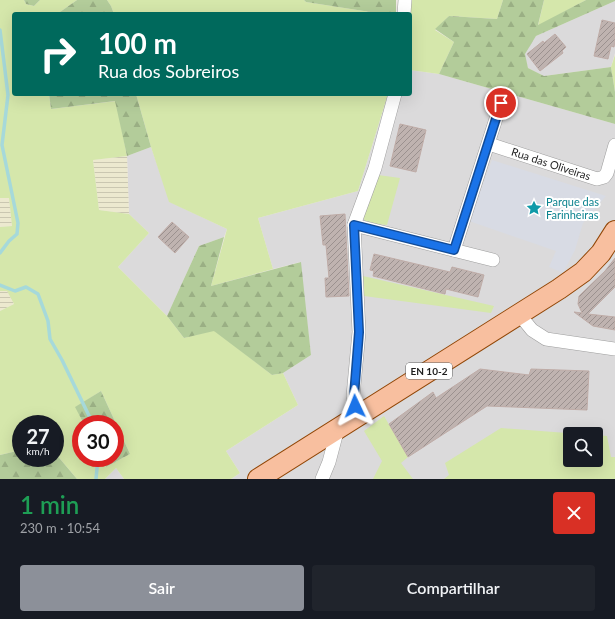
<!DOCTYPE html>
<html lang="pt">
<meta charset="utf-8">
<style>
body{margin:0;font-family:Lato,sans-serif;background:#20242c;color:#f1f3f6;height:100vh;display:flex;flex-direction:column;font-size:15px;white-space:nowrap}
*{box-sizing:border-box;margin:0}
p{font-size:13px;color:#9ea1a6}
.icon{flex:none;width:22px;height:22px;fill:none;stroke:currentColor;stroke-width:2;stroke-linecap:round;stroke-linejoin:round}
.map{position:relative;height:479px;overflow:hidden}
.drawer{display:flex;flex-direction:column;background:#171b24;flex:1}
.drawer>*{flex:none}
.banner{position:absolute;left:12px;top:12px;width:400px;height:84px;border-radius:4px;box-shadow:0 4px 16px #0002;background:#00695c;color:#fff;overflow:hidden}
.buttons{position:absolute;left:563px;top:427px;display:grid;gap:8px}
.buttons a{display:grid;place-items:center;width:40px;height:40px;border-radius:4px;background:#171b24;box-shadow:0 4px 16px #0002;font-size:20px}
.speed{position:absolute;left:12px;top:415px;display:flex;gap:8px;font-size:20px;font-weight:700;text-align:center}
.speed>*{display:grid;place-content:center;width:52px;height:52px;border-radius:50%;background:#171b24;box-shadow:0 4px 16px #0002;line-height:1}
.speed small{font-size:10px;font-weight:400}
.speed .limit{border:6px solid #d22;background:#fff;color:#111}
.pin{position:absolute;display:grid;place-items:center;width:34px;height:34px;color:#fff;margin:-17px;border:2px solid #fff;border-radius:50%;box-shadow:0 1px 4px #0007}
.me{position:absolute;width:44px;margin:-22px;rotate:358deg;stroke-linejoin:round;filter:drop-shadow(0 0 3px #0008)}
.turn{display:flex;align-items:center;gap:14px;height:84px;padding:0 20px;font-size:18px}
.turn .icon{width:52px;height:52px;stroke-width:2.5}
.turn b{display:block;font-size:28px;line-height:34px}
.round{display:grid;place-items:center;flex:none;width:42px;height:42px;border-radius:4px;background:#20242c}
.head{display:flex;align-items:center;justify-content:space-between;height:68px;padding:0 20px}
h1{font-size:24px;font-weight:600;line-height:30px;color:#1e9e55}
.button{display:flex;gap:8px;margin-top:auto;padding:8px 20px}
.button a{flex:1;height:46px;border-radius:4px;background:#8c9099;color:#fff;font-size:16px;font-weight:600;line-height:46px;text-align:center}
.button a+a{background:#20242c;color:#f1f3f6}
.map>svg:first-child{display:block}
.residential{fill:#dbdadb;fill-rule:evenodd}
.farmland{fill:url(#farmland-rules)}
.grass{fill:#d5e7ab;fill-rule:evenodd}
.forest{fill:url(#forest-firs)}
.plaza{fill:#d8dbe4}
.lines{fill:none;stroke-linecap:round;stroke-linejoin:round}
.stream{stroke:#a6d9da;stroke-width:3.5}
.building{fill:url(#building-hatch);stroke:#bfaca7}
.street-casing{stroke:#9e9e9e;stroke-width:14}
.primary-casing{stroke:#914606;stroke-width:22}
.street{stroke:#fff;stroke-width:13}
.primary{stroke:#f8bf9f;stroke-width:20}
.route-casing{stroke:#114b97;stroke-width:10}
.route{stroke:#1a73e8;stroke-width:7}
.labels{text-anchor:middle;stroke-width:4;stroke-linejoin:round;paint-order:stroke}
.shield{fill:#fff;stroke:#616161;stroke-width:1}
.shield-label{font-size:10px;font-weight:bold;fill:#1d1d1d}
.street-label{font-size:11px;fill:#1d1d1d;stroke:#fff}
.culture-label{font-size:11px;fill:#0d838f;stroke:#fff;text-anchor:start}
</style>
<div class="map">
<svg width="615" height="479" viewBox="0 0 615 479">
<defs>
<pattern id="farmland-rules" width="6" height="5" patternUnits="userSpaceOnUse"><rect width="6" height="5" fill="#ece9cf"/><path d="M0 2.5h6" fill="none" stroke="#cac7b1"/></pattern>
<pattern id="forest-firs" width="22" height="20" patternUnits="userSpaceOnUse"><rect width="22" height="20" fill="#b3cc9a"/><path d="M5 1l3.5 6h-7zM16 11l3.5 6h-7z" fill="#9aaf84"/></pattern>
<pattern id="building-hatch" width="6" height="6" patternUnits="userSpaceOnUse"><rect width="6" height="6" fill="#bfb3b0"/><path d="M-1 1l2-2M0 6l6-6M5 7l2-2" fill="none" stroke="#9b918f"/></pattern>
</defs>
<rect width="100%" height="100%" fill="#eee9e4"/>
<g class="residential">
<path d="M 615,1 L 615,53 L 611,67 L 544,76 L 528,68 L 524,54 L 536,36 Z"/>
<path d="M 410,70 L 439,74 L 615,124 L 615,479 L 231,479 L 240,473 L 226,451 L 298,405 L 283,373 L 311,355 L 300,262 L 273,269 L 258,218 L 358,191 L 388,94 L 410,94 ZM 570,434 L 596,434 L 596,460 L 570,460 Z"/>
<path d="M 151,147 L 170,202 L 227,229 L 224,237 L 199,246 L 167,316 L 118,267 L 149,233 L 129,214 L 127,156 Z"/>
<path d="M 116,468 L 124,479 L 105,479 Z"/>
</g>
<g class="farmland">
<path d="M 127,156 L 129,214 L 99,210 L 93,160 Z"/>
<path d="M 0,198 L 9,198 L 12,226 L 0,227 Z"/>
<path d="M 0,291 L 7,291 L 14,304 L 0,311 Z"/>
</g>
<g class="grass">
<path d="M 0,0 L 24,0 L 26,4 L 34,6 L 40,0 L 77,0 L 60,12 L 61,14 L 14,14 L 14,94 L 49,94 L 51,109 L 116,101 L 127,156 L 93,160 L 99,210 L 129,214 L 149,233 L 118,267 L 167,316 L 184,338 L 214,330 L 272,375 L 283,373 L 298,405 L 226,451 L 240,473 L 231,479 L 124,479 L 116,468 L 105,479 L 77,479 L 55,453 L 55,424 L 21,424 L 21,450 L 0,455 L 0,311 L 14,304 L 7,291 L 0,291 L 0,227 L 12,226 L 9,198 L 0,198 ZM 101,391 L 130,454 L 106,467 L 102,458 L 81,458 L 81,424 L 84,424 L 76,407 Z"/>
<path d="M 107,0 L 304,0 L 306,2 L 383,14 L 114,14 L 111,6 Z"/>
<path d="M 411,0 L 503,0 L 497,19 L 449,16 L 435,30 L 454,42 L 439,74 L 410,70 L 410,19 Z"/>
<path d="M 544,0 L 586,0 L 538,26 Z"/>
<path d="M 615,55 L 615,92 L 611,67 Z"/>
<path d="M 136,94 L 388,94 L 358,191 L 258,218 L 273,269 L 211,286 L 227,229 L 169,202 L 151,147 Z"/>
<path d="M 378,175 L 400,178 L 387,225 L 366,223 L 363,217 Z"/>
<path d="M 363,276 L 494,306 L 491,313 L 364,296 Z"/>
<path d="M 384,416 L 408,457 L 401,463 L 413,479 L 373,479 L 382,461 L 364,431 Z"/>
<path d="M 501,428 L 580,434 L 570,434 L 570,460 L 596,460 L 596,435 L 607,436 L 611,457 L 615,457 L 615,479 L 444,479 L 449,475 L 445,463 Z"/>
</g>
<g class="forest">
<path d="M 24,0 L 40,0 L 34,6 L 26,4 Z"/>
<path d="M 77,0 L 107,0 L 111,6 L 114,14 L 61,14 L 60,12 Z"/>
<path d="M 304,0 L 396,0 L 396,14 L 383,14 L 306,2 Z"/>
<path d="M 503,0 L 544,0 L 538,25 L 586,0 L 615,0 L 615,1 L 536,36 L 525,54 L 528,68 L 544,76 L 611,67 L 615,92 L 615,124 L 439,74 L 454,42 L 435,29 L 449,16 L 497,19 Z"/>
<path d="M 49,94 L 136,94 L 151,147 L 127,156 L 115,101 L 51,109 Z"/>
<path d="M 224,237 L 211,286 L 301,262 L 311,355 L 283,373 L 272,375 L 214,331 L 184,338 L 167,316 L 199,246 Z"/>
<path d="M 101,391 L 130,454 L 106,467 L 102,458 L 115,458 L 115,424 L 84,424 L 75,407 Z"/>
<path d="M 21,450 L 21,458 L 55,458 L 55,453 L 77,479 L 0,479 L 0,455 Z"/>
</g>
<path class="plaza" d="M 492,160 L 606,196 L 583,223 L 575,250 L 563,273 L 549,267 L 556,251 L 469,221 Z"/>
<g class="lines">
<g class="stream">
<path d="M 0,30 L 8,95 L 2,145 L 18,223 L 17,234 L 9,241 L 0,253"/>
<path d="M 0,285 L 15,291 L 26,287 L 38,294 L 48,321 L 50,339 L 62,360 L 93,424"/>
<path d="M 96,479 L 98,458"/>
</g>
</g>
<g class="building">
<path d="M 602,20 L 615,23 L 615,41 L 614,47 L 611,46 L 608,59 L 594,56 Z"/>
<path d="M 555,34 L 566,47 L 562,51 L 563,53 L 540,71 L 527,54 L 543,41 L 544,43 Z"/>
<path d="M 400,124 L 426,130 L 416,172 L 390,166 Z"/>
<path d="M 345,214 L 349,296 L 326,297 L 325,278 L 329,278 L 326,245 L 323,245 L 320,216 Z"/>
<path d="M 172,222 L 189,237 L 175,253 L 158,237 Z"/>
<path d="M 374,254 L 450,272 L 452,267 L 484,275 L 478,297 L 446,289 L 445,294 L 373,276 L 374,271 L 370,270 Z"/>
<path d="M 615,258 L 615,287 L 588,314 L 615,317 L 615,330 L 593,326 L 574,312 L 582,313 L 578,304 L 579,296 L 605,271 Z"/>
<path d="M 480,369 L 529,375 L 531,369 L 589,371 L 587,410 L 487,406 L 408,457 L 389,424 L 433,392 L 436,398 Z"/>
</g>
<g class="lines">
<defs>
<g id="street">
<path d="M 404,14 L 405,0"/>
<path d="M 489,144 L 597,179 L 604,177 L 607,173 L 615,145"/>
<path d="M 354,225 L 493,260"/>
<path d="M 454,250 L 501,103"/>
<path d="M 519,314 L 532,330 L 546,339 L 615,349"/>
<path d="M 357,416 L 353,396 L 359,332 L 354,225 L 375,168 L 395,94"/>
<path d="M 322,479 L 329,462 L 338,428"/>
</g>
<path id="primary" d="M 258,479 L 559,289 L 583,272 L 601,253 L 615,231"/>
</defs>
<use href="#street" class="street-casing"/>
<use href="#primary" class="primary-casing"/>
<use href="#street" class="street"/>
<use href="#primary" class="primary"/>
</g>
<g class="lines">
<defs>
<path id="route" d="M 355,406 L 354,396 L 359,332 L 354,225 L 454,250 L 501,103"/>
</defs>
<use href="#route" class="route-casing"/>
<use href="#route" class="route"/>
</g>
<defs>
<symbol id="sight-bare" viewBox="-9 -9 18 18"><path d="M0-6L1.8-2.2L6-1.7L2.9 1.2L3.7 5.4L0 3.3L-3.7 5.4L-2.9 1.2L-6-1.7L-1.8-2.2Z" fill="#0f9aa8" stroke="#fff" stroke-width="2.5" paint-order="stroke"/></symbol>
</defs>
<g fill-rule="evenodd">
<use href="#sight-bare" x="523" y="197" width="22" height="22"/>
</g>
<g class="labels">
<rect class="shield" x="406" y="363" width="46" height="16" rx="3"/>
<g class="shield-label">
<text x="429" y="375">EN 10-2</text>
</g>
<g class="street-label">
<text transform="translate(551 164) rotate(18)" y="4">Rua das Oliveiras</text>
</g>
<g class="culture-label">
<text x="546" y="206">Parque das<tspan x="546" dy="13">Farinheiras</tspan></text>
</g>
</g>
</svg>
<div class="buttons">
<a><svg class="icon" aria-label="search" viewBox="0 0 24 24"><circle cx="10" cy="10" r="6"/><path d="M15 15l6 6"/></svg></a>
</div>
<div class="speed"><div>27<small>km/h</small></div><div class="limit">30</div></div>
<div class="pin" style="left:501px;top:103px;background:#d93025"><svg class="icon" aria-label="arrive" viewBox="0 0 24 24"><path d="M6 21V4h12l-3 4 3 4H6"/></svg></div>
<svg class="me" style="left:355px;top:406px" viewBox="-20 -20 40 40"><path d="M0-17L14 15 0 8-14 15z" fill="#1a73e8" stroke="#fff" stroke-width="4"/></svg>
<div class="banner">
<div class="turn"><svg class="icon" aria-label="right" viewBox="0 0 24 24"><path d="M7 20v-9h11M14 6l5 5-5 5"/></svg><div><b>100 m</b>Rua dos Sobreiros</div></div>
</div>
</div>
<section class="drawer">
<div class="head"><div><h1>1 min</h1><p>230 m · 10:54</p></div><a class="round" style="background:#d93025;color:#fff"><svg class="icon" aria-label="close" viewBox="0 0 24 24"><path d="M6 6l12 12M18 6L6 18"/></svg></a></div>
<div class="button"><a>Sair</a><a>Compartilhar</a></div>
</section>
